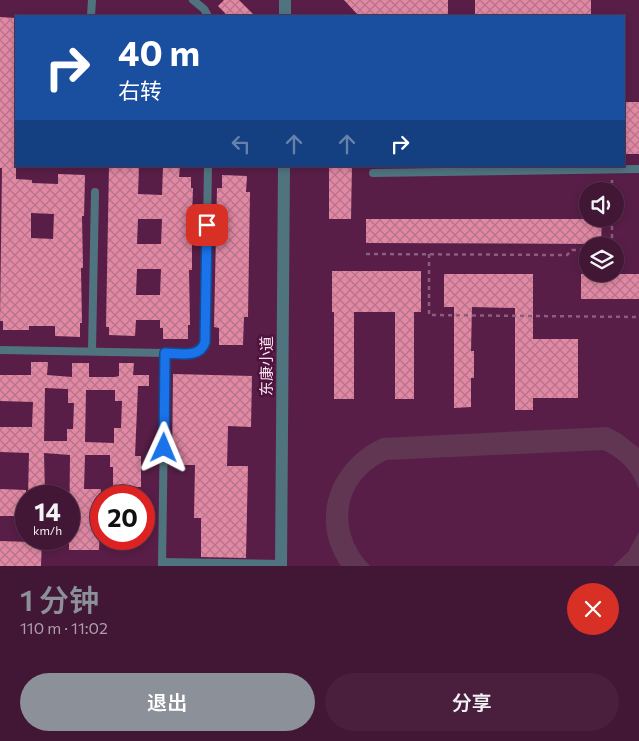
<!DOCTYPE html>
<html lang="zh">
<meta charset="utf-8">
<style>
body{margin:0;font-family:Commissioner,"Noto Sans SC",sans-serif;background:#491f3d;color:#f1f3f6;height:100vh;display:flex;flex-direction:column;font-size:19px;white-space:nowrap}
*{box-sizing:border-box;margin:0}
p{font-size:16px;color:#ae9fad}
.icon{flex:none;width:28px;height:28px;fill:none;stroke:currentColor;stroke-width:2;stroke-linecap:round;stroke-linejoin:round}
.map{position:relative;height:566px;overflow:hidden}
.details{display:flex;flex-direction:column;background:#421635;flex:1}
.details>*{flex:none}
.guide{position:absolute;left:15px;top:15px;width:610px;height:152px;border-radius:0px;box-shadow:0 2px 8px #0003,0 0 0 1px #5a3550;background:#1a4fa0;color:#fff;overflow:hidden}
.tools{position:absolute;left:579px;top:182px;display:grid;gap:10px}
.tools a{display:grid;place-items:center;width:45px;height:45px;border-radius:50%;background:#421635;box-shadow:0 2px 8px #0003,0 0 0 1px #5a3550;font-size:25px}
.speed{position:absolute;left:15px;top:485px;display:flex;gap:10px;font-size:25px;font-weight:700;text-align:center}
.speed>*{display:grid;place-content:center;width:65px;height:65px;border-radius:50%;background:#421635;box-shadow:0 2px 8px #0003,0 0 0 1px #5a3550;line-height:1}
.speed small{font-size:12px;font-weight:400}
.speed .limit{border:8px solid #d22;background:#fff;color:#111}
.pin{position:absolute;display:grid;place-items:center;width:42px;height:42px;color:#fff;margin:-21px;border-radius:10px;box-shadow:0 2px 8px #0006}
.me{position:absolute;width:55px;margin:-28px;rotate:1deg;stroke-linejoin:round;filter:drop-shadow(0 0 4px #0008)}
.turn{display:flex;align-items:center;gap:18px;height:105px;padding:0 20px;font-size:22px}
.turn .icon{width:65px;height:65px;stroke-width:2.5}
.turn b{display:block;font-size:35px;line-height:42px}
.lanes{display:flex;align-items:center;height:48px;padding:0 20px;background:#0003;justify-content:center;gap:25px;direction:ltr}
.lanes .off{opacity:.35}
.round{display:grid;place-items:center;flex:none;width:52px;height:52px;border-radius:26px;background:#491f3d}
.head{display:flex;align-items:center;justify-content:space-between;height:85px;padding:0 20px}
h1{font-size:30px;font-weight:600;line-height:38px;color:#8c9099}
.button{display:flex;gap:10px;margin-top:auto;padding:10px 20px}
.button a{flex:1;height:58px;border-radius:30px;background:#8c9099;color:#fff;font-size:20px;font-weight:600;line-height:58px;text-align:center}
.button a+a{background:#491f3d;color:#f1f3f6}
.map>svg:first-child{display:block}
.green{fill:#613653}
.building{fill:url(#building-cross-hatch);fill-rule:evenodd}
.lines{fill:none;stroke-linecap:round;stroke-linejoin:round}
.path{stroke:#8c5d7d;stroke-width:2.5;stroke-dasharray:4 4;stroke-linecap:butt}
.service{stroke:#4f7480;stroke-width:8}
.tertiary{stroke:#4f7480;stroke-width:12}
.route-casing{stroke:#114b97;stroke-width:12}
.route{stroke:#1a73e8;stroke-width:9}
.labels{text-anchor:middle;stroke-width:5;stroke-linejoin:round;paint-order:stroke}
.street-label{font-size:15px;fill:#fbe4f2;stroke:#4d133d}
</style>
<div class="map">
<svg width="639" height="566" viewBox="0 0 639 566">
<defs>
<pattern id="building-cross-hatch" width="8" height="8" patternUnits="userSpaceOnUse" patternTransform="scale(1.25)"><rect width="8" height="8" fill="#e288a4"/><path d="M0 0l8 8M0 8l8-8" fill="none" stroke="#b57489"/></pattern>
</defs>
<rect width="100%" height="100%" fill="#581e47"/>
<g class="green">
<path d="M 608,427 L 621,434 L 639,448 L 639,489 C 633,471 620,458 603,450 L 387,460 C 342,480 336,532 370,566 L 341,566 C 308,518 332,460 382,438 Z"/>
<path d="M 639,532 L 639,566 L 613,566 L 628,552 Z"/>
</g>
<g class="building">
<path d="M 224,0 L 239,0 L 255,16 L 225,16 L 225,13 L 218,6 Z"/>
<path d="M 344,0 L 448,0 L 448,16 L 359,16 Z"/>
<rect x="475" y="0" width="116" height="16"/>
<path d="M 0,17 L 16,18 L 16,179 L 32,180 L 32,183 L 58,184 L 58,174 L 85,175 L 84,216 L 82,216 L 83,268 L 81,268 L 82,323 L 80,323 L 80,337 L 55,336 L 55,326 L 29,326 L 29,330 L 3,330 L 3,321 L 0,321 L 2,168 L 0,168 ZM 31,213 L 54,214 L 53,239 L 31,238 Z"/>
<rect x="624" y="102" width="15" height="52"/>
<path d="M 109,166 L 139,166 L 138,194 L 162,195 L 163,166 L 180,166 L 179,177 L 191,177 L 191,188 L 193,188 L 192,218 L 190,218 L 190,241 L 192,241 L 192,270 L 189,270 L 190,325 L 188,325 L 188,339 L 163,339 L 163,328 L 160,328 L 160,320 L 136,320 L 135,336 L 109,335 L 109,327 L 106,327 ZM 138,219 L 162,219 L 161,244 L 137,244 ZM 137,269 L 161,269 L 160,295 L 136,295 Z"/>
<path d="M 329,166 L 352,166 L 351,219 L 329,219 Z"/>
<path d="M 222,175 L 247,176 L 246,192 L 250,192 L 248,317 L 244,317 L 243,345 L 219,345 L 219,328 L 214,327 L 217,188 L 222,188 Z"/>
<path d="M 366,219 L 602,219 L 601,244 L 366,243 Z"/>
<path d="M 332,271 L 421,271 L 421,312 L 414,312 L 414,399 L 395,399 L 395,312 L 354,312 L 354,399 L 334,399 L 334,312 L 332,312 Z"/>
<path d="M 444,274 L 533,274 L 533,339 L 578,339 L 578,398 L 533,398 L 533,410 L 515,410 L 515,308 L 472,307 L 471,351 L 474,351 L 474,378 L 471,378 L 471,407 L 454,408 L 454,307 L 444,307 Z"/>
<rect x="581" y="274" width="58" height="25"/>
<path d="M 31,362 L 48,362 L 47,375 L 72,377 L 72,363 L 89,363 L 89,377 L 115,377 L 119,376 L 119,363 L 134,363 L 133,375 L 149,375 L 149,386 L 138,386 L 135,456 L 141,456 L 141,487 L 127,487 L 126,496 L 113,496 L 113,467 L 110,467 L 110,455 L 85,455 L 84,489 L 101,489 L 99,550 L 69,550 L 70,455 L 44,453 L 45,496 L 28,496 L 29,453 L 0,452 L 0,427 L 32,427 L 33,402 L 0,401 L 0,375 L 31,375 ZM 45,388 L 68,389 L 68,403 L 74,403 L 73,429 L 67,429 L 67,441 L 44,441 ZM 86,390 L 115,390 L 115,401 L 122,401 L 121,428 L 114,428 L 114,443 L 85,442 Z"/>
<path d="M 173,374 L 252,376 L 251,427 L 228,426 L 227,466 L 248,466 L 246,558 L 201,557 L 201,518 L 194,518 L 195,465 L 172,465 Z"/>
<path d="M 0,489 L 26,490 L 26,516 L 0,516 Z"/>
<path d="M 30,539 L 42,539 L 41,566 L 0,566 L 0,541 L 30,542 Z"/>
</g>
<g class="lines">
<g class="path">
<path d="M 612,191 L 612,180"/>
<path d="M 612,246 L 612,219"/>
<path d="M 366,254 L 567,255 L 572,250 L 588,250"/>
<path d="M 429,254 L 429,315 L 639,317"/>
</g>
<g class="service">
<path d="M 193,0 L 204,9 L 208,16"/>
<path d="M 91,16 L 92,0"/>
<path d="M 373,173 L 639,169"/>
<path d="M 0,350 L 165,353 L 162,566"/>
<path d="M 92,351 L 95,192"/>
<path d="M 165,353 C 179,353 200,359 205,342 L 208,166"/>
<path d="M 162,562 L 281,564"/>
</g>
<g class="tertiary">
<path d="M 285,16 L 285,0"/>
<path d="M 281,566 L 284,166"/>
</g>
</g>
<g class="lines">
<defs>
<path id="route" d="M 164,448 L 165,353 C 179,353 200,359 205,342 L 207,225"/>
</defs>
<use href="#route" class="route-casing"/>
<use href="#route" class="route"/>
</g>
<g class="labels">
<g class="street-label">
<text transform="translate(267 366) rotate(-90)" y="5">东康小道</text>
</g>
</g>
</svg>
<div class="tools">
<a><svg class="icon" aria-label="sound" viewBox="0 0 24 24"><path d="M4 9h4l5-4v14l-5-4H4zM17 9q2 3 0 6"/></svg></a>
<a><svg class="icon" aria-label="layers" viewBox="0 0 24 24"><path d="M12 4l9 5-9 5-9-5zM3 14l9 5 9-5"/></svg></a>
</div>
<div class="speed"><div>14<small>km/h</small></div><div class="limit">20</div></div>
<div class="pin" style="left:207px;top:225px;background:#d93025"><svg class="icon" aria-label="arrive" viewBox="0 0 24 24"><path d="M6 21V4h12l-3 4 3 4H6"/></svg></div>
<svg class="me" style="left:164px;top:448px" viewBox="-20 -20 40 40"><path d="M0-17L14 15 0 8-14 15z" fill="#1a73e8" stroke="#fff" stroke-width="4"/></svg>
<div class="guide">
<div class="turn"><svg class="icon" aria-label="right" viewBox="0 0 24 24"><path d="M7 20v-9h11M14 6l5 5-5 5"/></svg><div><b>40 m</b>右转</div></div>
<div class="lanes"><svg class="icon off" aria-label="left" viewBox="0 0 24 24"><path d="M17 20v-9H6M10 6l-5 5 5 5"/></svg><svg class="icon off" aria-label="ahead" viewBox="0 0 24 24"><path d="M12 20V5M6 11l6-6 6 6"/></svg><svg class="icon off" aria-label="ahead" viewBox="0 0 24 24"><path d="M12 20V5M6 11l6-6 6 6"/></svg><svg class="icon" aria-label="right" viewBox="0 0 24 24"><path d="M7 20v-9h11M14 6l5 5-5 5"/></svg></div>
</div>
</div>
<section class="details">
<div class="head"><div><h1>1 分钟</h1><p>110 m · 11:02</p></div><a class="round" style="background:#d93025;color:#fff"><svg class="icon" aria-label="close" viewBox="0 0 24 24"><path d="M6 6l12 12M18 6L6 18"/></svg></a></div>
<div class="button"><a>退出</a><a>分享</a></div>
</section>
